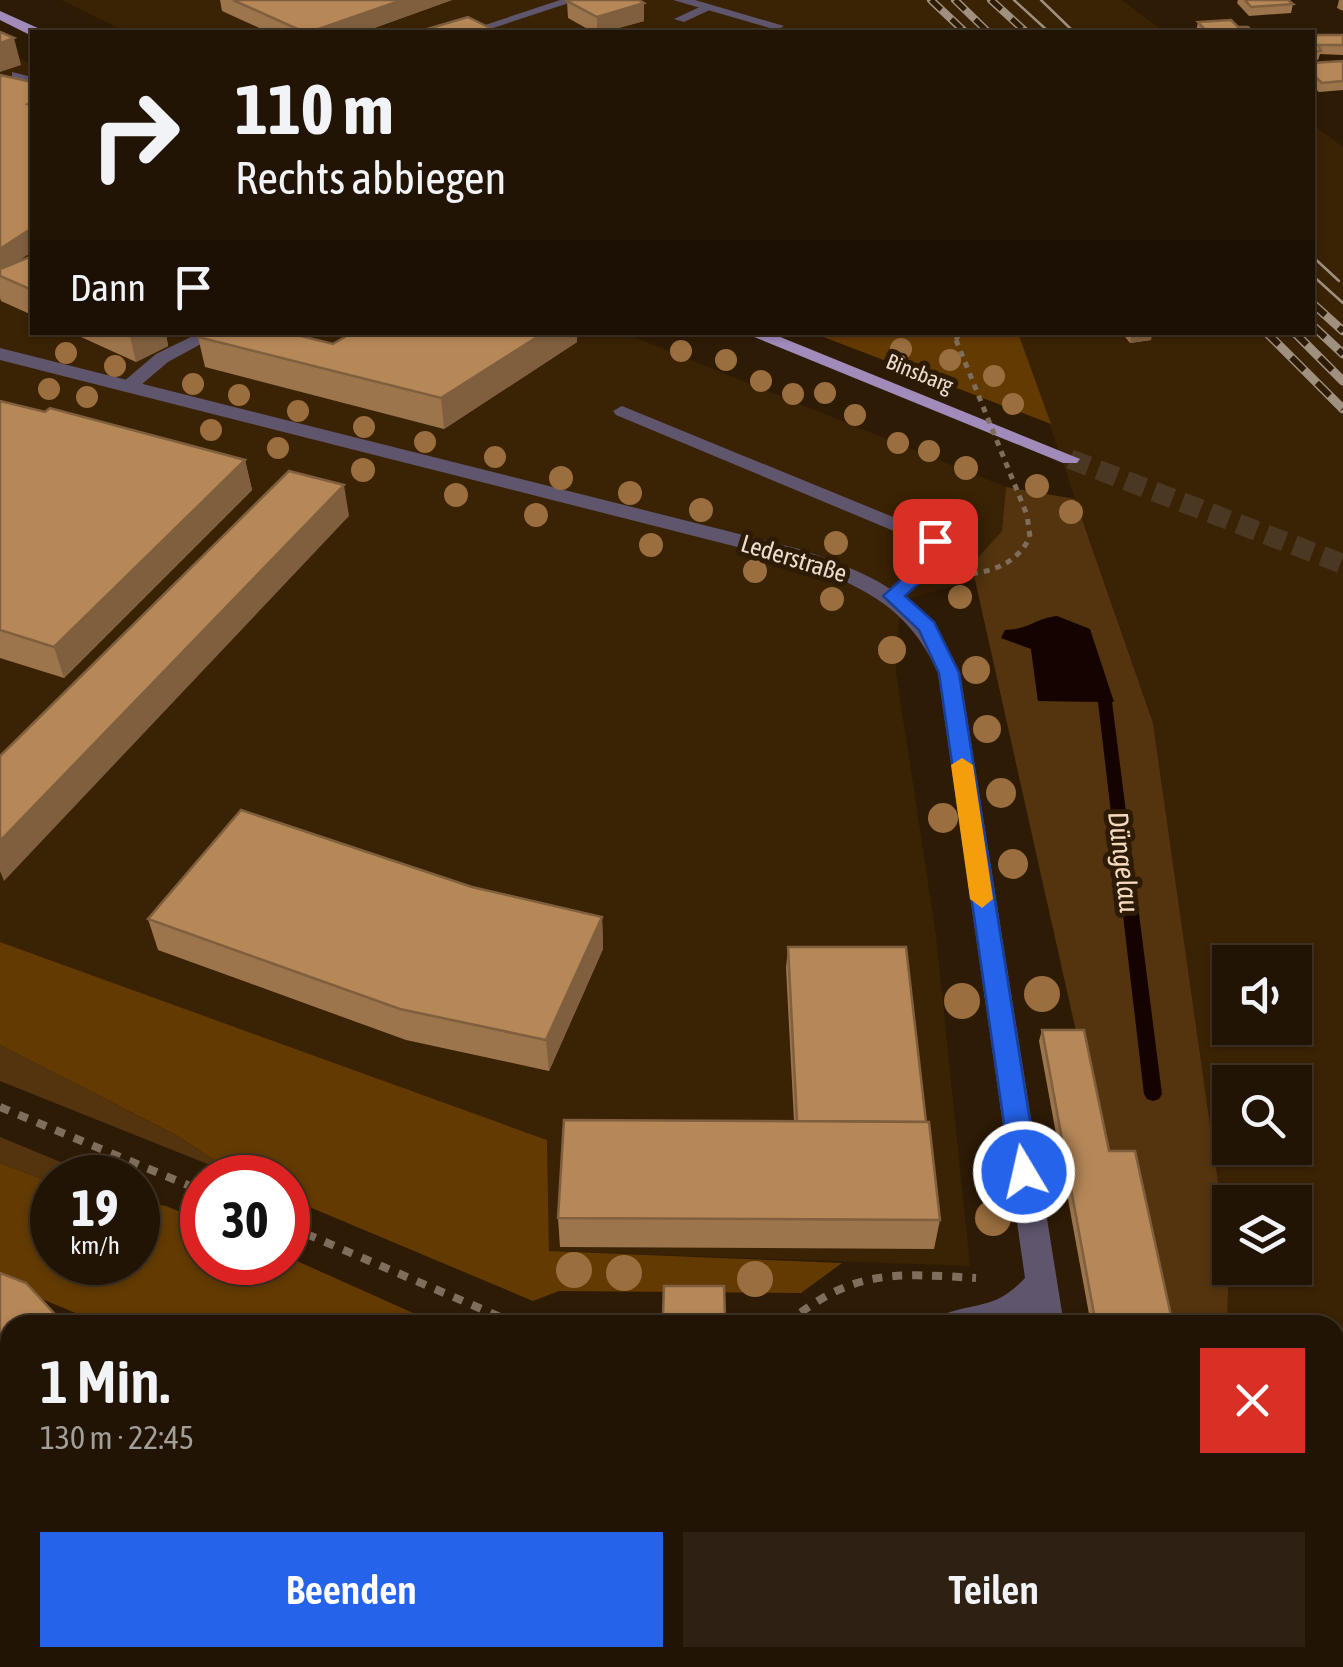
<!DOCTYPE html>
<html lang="de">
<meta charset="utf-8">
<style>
body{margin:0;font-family:"Asap Condensed",sans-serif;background:#2e2113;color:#f1f3f6;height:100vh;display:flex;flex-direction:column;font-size:38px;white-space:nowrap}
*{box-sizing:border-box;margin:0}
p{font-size:32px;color:#a29e9a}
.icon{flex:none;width:55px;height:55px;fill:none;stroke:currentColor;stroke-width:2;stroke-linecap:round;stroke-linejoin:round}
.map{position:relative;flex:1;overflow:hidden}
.drawer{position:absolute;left:0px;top:1315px;width:1345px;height:352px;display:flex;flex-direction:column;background:#221404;border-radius:30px 30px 0 0;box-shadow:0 2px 8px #0004,0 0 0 2px #3f3326}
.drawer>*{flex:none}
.top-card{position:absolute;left:30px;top:30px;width:1285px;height:305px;border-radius:0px;box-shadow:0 2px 8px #0004,0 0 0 2px #3f3326;background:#221404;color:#f1f3f6;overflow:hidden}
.buttons{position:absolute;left:1212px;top:945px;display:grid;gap:20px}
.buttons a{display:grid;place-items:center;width:100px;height:100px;border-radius:0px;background:#221404;box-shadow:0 2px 8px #0004,0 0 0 2px #3f3326;font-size:50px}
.speed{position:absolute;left:30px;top:1155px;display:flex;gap:20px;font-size:50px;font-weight:700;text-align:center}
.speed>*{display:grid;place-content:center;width:130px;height:130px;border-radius:50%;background:#221404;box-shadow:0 2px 8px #0004,0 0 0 2px #3f3326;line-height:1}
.speed small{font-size:25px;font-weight:400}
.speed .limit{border:15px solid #d22;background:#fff;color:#111}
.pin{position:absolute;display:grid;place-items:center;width:85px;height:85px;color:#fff;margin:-42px;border-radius:20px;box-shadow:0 5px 15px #0006}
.me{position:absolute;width:110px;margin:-55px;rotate:351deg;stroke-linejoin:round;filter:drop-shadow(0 0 8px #0008)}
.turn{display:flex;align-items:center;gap:35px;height:210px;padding:0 40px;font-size:45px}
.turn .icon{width:130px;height:130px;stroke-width:2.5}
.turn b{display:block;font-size:70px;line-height:85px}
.then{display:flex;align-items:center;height:95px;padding:0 40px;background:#0003;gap:20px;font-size:38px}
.round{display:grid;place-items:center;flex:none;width:105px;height:105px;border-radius:0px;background:#2e2113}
.headline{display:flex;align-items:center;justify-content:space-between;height:170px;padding:0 40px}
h1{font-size:60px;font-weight:600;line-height:75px}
.action{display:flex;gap:20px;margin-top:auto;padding:20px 40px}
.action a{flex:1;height:115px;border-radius:0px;background:#2563eb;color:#fff;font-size:40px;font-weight:600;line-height:115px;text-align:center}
.action a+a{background:#2e2113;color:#f1f3f6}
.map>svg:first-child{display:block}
.built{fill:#3a2204;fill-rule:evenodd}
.green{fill:#53340f;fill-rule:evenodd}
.forest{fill:#623a02}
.water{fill:#140300}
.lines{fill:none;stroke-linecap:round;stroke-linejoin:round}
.stream{fill:#140300;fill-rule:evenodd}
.primary-tunnel{stroke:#4a3823;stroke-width:20;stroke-dasharray:20 10;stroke-linecap:butt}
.path-far1{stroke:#7f6e5c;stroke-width:5;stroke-dasharray:6 6;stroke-linecap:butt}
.path{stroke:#7f6e5c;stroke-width:8;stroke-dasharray:10 10;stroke-linecap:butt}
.lane{fill:#5f566d;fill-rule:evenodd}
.street{fill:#5f566d;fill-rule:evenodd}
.primary{fill:#a08bbb;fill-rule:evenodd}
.highway{fill:#b9a1da;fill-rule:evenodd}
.tram{stroke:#a0907f;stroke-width:2.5}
.rail-far1-casing{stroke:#a0907f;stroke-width:8}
.rail-casing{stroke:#a0907f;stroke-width:9}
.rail-far1{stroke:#2e1b05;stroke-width:5;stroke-dasharray:14;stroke-linecap:butt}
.rail{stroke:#2e1b05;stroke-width:6;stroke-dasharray:18;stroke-linecap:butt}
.path-bridge{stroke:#7f6e5c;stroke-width:5;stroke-dasharray:6 6;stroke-linecap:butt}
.tree{fill:#9a6e3e}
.wall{fill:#9d754c}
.shaded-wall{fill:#7f5f3e}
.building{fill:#b68858;stroke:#7f5f3e;stroke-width:2.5}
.route{fill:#2563eb;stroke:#184099;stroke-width:2.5}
.slow{fill:#f59e0b}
.labels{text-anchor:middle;stroke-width:10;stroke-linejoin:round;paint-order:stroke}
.far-street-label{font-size:22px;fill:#ebddd0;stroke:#2e1b05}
.street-label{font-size:25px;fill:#ebddd0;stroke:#2e1b05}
.water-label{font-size:28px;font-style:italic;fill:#f5dac0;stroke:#2e1b05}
</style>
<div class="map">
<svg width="1343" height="1667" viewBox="0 0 1343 1667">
<rect width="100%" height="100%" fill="#2e1b05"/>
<g class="built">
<path d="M 61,0 L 1122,0 L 1164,32 L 127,32 Z"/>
<path d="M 0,49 L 32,64 L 32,332 L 624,333 L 1006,487 L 1002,531 L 973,563 L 975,580 L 900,601 L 896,672 L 936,935 L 970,1266 L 549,1251 L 547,1140 L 0,942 Z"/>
<path d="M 1313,125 L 1343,147 L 1343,1667 L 1215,1667 L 1215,1658 L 1335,1658 L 1335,1325 L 1227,1325 L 1229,1259 L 1153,723 L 1018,333 L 1312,332 ZM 1230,962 L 1295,962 L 1295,1028 L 1230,1028 ZM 1230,1082 L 1295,1082 L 1295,1148 L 1230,1148 ZM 1230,1202 L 1295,1202 L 1295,1268 L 1230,1268 Z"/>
</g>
<g class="green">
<path d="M 1006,487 L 1075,499 L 1153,723 L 1229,1259 L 1227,1325 L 1166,1325 L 1105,1161 L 975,580 L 973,563 L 1002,531 ZM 1029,629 L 1113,702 L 1038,701 L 1031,649 L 1005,630 Z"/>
<path d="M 0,1045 L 176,1135 L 240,1177 L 0,1081 Z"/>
<path d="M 0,1137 L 97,1177 L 52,1178 L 52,1183 L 0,1163 Z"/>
</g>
<g class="forest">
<path d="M 813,333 L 1018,333 L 1051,424 Z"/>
<path d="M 0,942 L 547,1140 L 549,1251 L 842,1263 L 801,1293 L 559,1291 L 533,1301 L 288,1198 L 288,1178 L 240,1177 L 176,1135 L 0,1045 Z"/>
<path d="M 0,1163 L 52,1183 L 52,1262 L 138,1262 L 138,1201 L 166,1206 L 202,1221 L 202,1262 L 288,1262 L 288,1257 L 440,1325 L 105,1325 L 0,1282 Z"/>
</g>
<path class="water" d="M 1057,616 L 1090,629 L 1114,702 L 1038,701 L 1031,649 L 1001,638 L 1005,630 C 1031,629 1033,619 1057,616 Z"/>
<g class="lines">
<path class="stream" d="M 1096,683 L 1101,685 L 1112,702 L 1162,1094 L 1159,1099 L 1153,1101 L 1147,1099 L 1144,1094 L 1098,702 L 1089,688 Z"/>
<path class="primary-tunnel" d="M 1070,459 L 1343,564"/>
<g class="path-far1">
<path d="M 956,340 L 960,332"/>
<path d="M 960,575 C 990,573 1016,565 1030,537 L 1027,515"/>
</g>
<g class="path">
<path d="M 0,1107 L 202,1191"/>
<path d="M 288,1226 L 519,1325"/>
<path d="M 785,1325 C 852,1269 893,1273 976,1278"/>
</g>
<g class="lane">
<path d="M 560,0 L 578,0 L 481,32 L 464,32 Z"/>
<path d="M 704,5 L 714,8 L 684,22 L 674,19 Z"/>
<path d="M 12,72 L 32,77 L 32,86 L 12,78 Z"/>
<path d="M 201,332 L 223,332 L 168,362 L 135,390 L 123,390 L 123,382 L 156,354 Z"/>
<path d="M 622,406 L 942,537 L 944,560 L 900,600 L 886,600 L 883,596 L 886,592 L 925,558 L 925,544 L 616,415 L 613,411 Z"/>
<path d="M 0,1635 L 10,1639 L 10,1658 L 23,1658 L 26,1667 L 0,1667 Z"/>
<path d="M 1052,1658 L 1087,1658 L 1084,1667 L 1049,1667 Z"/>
</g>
<g class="street">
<path d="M 673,0 L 695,0 L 784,26 L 777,30 Z"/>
<path d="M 0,348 L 799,549 C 875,575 926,597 960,673 L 1064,1325 L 1032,1325 L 1031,1314 L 1014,1325 L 937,1325 L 942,1315 C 978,1301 995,1310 1025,1278 L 938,673 C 907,602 853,582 785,559 L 0,360 Z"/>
</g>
<g class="primary">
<path d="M 0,11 L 40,29 L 42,32 L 30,35 L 0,20 Z"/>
<path d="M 742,332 L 768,332 L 1080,459 L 1077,463 L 1063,463 Z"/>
</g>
<g class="highway">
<path d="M 1343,1571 L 1343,1617 L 1335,1620 L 1335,1574 Z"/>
<path d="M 1247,1658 L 1297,1658 L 1293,1667 L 1243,1667 Z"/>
</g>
<g class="tram">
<path d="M 1014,0 L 1049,32"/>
<path d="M 1041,0 L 1074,32"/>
<path d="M 1312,256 L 1339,281"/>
<path d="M 1312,275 L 1343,303"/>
</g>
<defs>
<g id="rail-far1">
<path d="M 931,0 L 965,32"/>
<path d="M 955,0 L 988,32"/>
<path d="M 991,0 L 1026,32"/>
</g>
<g id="rail">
<path d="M 1312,303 L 1343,331"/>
<path d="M 1312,325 L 1343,354"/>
<path d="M 1266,332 L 1343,409"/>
<path d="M 1294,332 L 1343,381"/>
</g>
</defs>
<use href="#rail-far1" class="rail-far1-casing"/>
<use href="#rail" class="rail-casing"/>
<use href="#rail-far1" class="rail-far1"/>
<use href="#rail" class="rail"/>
<path class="path-bridge" d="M 956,340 L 1027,515"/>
</g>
<g class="tree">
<circle cx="901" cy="349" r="11"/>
<circle cx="681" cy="351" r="11"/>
<circle cx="66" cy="353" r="11"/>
<circle cx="726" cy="360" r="11"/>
<circle cx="950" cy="360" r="11"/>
<circle cx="115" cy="366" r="11"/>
<circle cx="994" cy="376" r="11"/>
<circle cx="761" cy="381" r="11"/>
<circle cx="193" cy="384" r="11"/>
<circle cx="49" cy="389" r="11"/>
<circle cx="825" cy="393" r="11"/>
<circle cx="793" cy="394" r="11"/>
<circle cx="239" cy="395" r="11"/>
<circle cx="87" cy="397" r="11"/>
<circle cx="1013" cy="404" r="11"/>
<circle cx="298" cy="411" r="11"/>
<circle cx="855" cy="415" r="11"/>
<circle cx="364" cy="427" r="11"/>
<circle cx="211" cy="430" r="11"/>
<circle cx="425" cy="442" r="11"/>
<circle cx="898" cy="443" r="11"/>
<circle cx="278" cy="448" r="11"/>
<circle cx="929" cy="451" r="11"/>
<circle cx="495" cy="457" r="11"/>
<circle cx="966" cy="468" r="12"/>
<circle cx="363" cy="470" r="12"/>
<circle cx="561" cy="478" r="12"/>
<circle cx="1037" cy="486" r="12"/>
<circle cx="630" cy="493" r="12"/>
<circle cx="456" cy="495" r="12"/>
<circle cx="701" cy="510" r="12"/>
<circle cx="1071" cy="512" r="12"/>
<circle cx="536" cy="515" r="12"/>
<circle cx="836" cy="543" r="12"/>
<circle cx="651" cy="545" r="12"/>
<circle cx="906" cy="566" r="12"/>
<circle cx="755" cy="571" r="12"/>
<circle cx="960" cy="597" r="12"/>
<circle cx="832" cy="599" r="12"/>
<circle cx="892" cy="650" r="14"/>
<circle cx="976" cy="670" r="14"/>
<circle cx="987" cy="729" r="14"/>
<circle cx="1001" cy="793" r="15"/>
<circle cx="943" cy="818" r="15"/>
<circle cx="1013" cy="864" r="15"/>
<circle cx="1042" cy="994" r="18"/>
<circle cx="962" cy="1001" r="18"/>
<circle cx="993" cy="1218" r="18"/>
<circle cx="574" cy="1270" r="18"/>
<circle cx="624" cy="1273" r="18"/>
<circle cx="755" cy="1279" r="18"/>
</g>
<g class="wall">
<path d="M 220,0 L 452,0 L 363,32 L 268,32 L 222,11 Z"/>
<path d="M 1238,0 L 1288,0 L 1293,4 L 1291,13 L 1249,16 L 1237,3 Z"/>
<path d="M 1339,0 L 1343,0 L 1343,11 L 1337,8 Z"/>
<path d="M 567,1 L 644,21 L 604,32 L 593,32 L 568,18 Z"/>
<path d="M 1198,22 L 1238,27 L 1253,32 L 1197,32 L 1196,31 Z"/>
<path d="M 1312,35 L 1343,35 L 1343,55 L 1320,54 L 1318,60 L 1312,60 Z"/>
<path d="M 1343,61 L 1343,90 L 1319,92 L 1312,86 L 1312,63 Z"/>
<path d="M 0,75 L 15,263 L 32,256 L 32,315 L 1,301 L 0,298 Z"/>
<path d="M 70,332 L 168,332 L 166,334 L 168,346 L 136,362 Z"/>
<path d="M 1121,332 L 1152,332 L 1151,340 L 1130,343 Z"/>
<path d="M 198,337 L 333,344 L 577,342 L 444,429 L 205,367 Z"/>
<path d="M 0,401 L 245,460 L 252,490 L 64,678 L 0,658 Z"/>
<path d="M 472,887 L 602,917 L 603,949 L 549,1071 L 406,1040 L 158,950 L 148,919 Z"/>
<path d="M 788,947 L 926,1122 L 940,1220 L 934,1249 L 560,1247 L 558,1218 L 794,1121 L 786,968 Z"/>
<path d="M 1042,1030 L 1109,1151 L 1173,1325 L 1091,1325 L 1039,1041 Z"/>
<path d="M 0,1273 L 10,1325 L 10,1479 L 0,1468 Z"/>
<path d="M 664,1286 L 725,1317 L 725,1325 L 663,1325 Z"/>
<path d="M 296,1658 L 341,1658 L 336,1667 L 313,1667 Z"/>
</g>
<g class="shaded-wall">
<path d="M 402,0 L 452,0 L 363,32 L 310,32 Z"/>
<path d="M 644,3 L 644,21 L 604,32 L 597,32 L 597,17 Z"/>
<path d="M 14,38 L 21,65 L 0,72 L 0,43 Z"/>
<path d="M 32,228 L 32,252 L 0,273 L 0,249 Z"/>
<path d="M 129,332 L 168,332 L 166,334 L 168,346 L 136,362 Z"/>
<path d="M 545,332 L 577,332 L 577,342 L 444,429 L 441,398 Z"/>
<path d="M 1132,332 L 1152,332 L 1151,340 L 1130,343 Z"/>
<path d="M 245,460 L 252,490 L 64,678 L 54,647 Z"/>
<path d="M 344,485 L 349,516 L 4,881 L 0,871 L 0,841 Z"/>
<path d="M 602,917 L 603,949 L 549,1071 L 546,1040 Z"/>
<path d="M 325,1658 L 341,1658 L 336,1667 L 326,1667 L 323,1660 Z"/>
</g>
<g class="building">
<path d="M 233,0 L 402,0 L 310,32 L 304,32 Z"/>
<path d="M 570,0 L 639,0 L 644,3 L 597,17 L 567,1 Z"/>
<path d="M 1245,0 L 1288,0 L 1293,4 L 1251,7 Z"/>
<path d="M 468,17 L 498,32 L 417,32 Z"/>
<path d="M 1231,20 L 1238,27 L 1248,27 L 1253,32 L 1207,32 L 1198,22 Z"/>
<path d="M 0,32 L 14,38 L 0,43 Z"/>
<path d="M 1312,35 L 1343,35 L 1343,45 L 1318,45 L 1321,51 L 1312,51 Z"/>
<path d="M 1343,61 L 1343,81 L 1322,83 L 1312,74 L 1312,63 Z"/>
<path d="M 0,75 L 32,82 L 32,102 L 28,104 L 32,105 L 32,228 L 0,249 Z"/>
<path d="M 32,256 L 32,290 L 0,276 L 0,269 Z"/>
<path d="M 204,332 L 285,332 L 333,344 L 353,332 L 545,332 L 441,398 L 198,337 Z"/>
<path d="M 0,401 L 45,412 L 50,408 L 245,460 L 54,647 L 0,630 Z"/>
<path d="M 289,471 L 344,485 L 0,841 L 0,756 Z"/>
<path d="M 241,810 L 472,887 L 602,917 L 546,1040 L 400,1009 L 148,919 Z"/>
<path d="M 788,947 L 906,947 L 926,1122 L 797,1121 Z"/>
<path d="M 1042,1030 L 1084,1030 L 1109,1151 L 1135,1151 L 1173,1325 L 1096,1325 Z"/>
<path d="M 564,1120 L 929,1122 L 940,1220 L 558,1218 Z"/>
<path d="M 0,1273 L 26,1283 L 65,1325 L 10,1325 L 10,1471 L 0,1459 Z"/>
<path d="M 664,1286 L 724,1286 L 725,1317 L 663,1316 Z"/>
</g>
<path class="route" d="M 928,537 L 941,537 L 944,560 L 905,596 L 934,622 L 959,673 L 1038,1172 L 1034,1180 L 1015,1180 L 1011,1172 L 939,673 L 919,630 L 883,596 L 925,558 Z"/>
<path class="slow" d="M 962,758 L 973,765 L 993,899 L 982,908 L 970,899 L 951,765 Z"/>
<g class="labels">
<g class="far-street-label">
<text transform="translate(920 373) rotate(22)" y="8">Binsbarg</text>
</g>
<g class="street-label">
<text transform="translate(794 558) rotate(17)" y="9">Lederstraße</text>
</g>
<g class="water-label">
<text transform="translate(1124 862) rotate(83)" y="10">Düngelau</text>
</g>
</g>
</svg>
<div class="buttons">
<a><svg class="icon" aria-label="sound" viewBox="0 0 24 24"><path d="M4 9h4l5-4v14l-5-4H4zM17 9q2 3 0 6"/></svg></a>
<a><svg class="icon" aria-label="search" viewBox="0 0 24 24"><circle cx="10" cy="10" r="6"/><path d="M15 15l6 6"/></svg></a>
<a><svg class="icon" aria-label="layers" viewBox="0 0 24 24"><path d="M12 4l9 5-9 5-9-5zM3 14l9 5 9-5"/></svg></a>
</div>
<div class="speed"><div>19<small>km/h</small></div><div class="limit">30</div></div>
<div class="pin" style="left:935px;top:541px;background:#d93025"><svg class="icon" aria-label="arrive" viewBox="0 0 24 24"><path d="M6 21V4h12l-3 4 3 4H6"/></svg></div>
<svg class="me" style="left:1024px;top:1172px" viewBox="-20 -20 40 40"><circle r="17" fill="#2563eb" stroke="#fff" stroke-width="3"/><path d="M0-11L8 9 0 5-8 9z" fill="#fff"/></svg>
<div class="top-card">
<div class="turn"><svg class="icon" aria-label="right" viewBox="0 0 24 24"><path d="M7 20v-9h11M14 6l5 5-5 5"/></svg><div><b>110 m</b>Rechts abbiegen</div></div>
<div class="then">Dann<svg class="icon" aria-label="arrive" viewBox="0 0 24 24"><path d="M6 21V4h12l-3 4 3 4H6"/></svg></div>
</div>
<section class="drawer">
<div class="headline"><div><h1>1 Min.</h1><p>130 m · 22:45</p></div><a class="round" style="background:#d93025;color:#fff"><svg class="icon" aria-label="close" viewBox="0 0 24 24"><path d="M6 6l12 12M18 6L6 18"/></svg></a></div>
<div class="action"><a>Beenden</a><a>Teilen</a></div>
</section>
</div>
